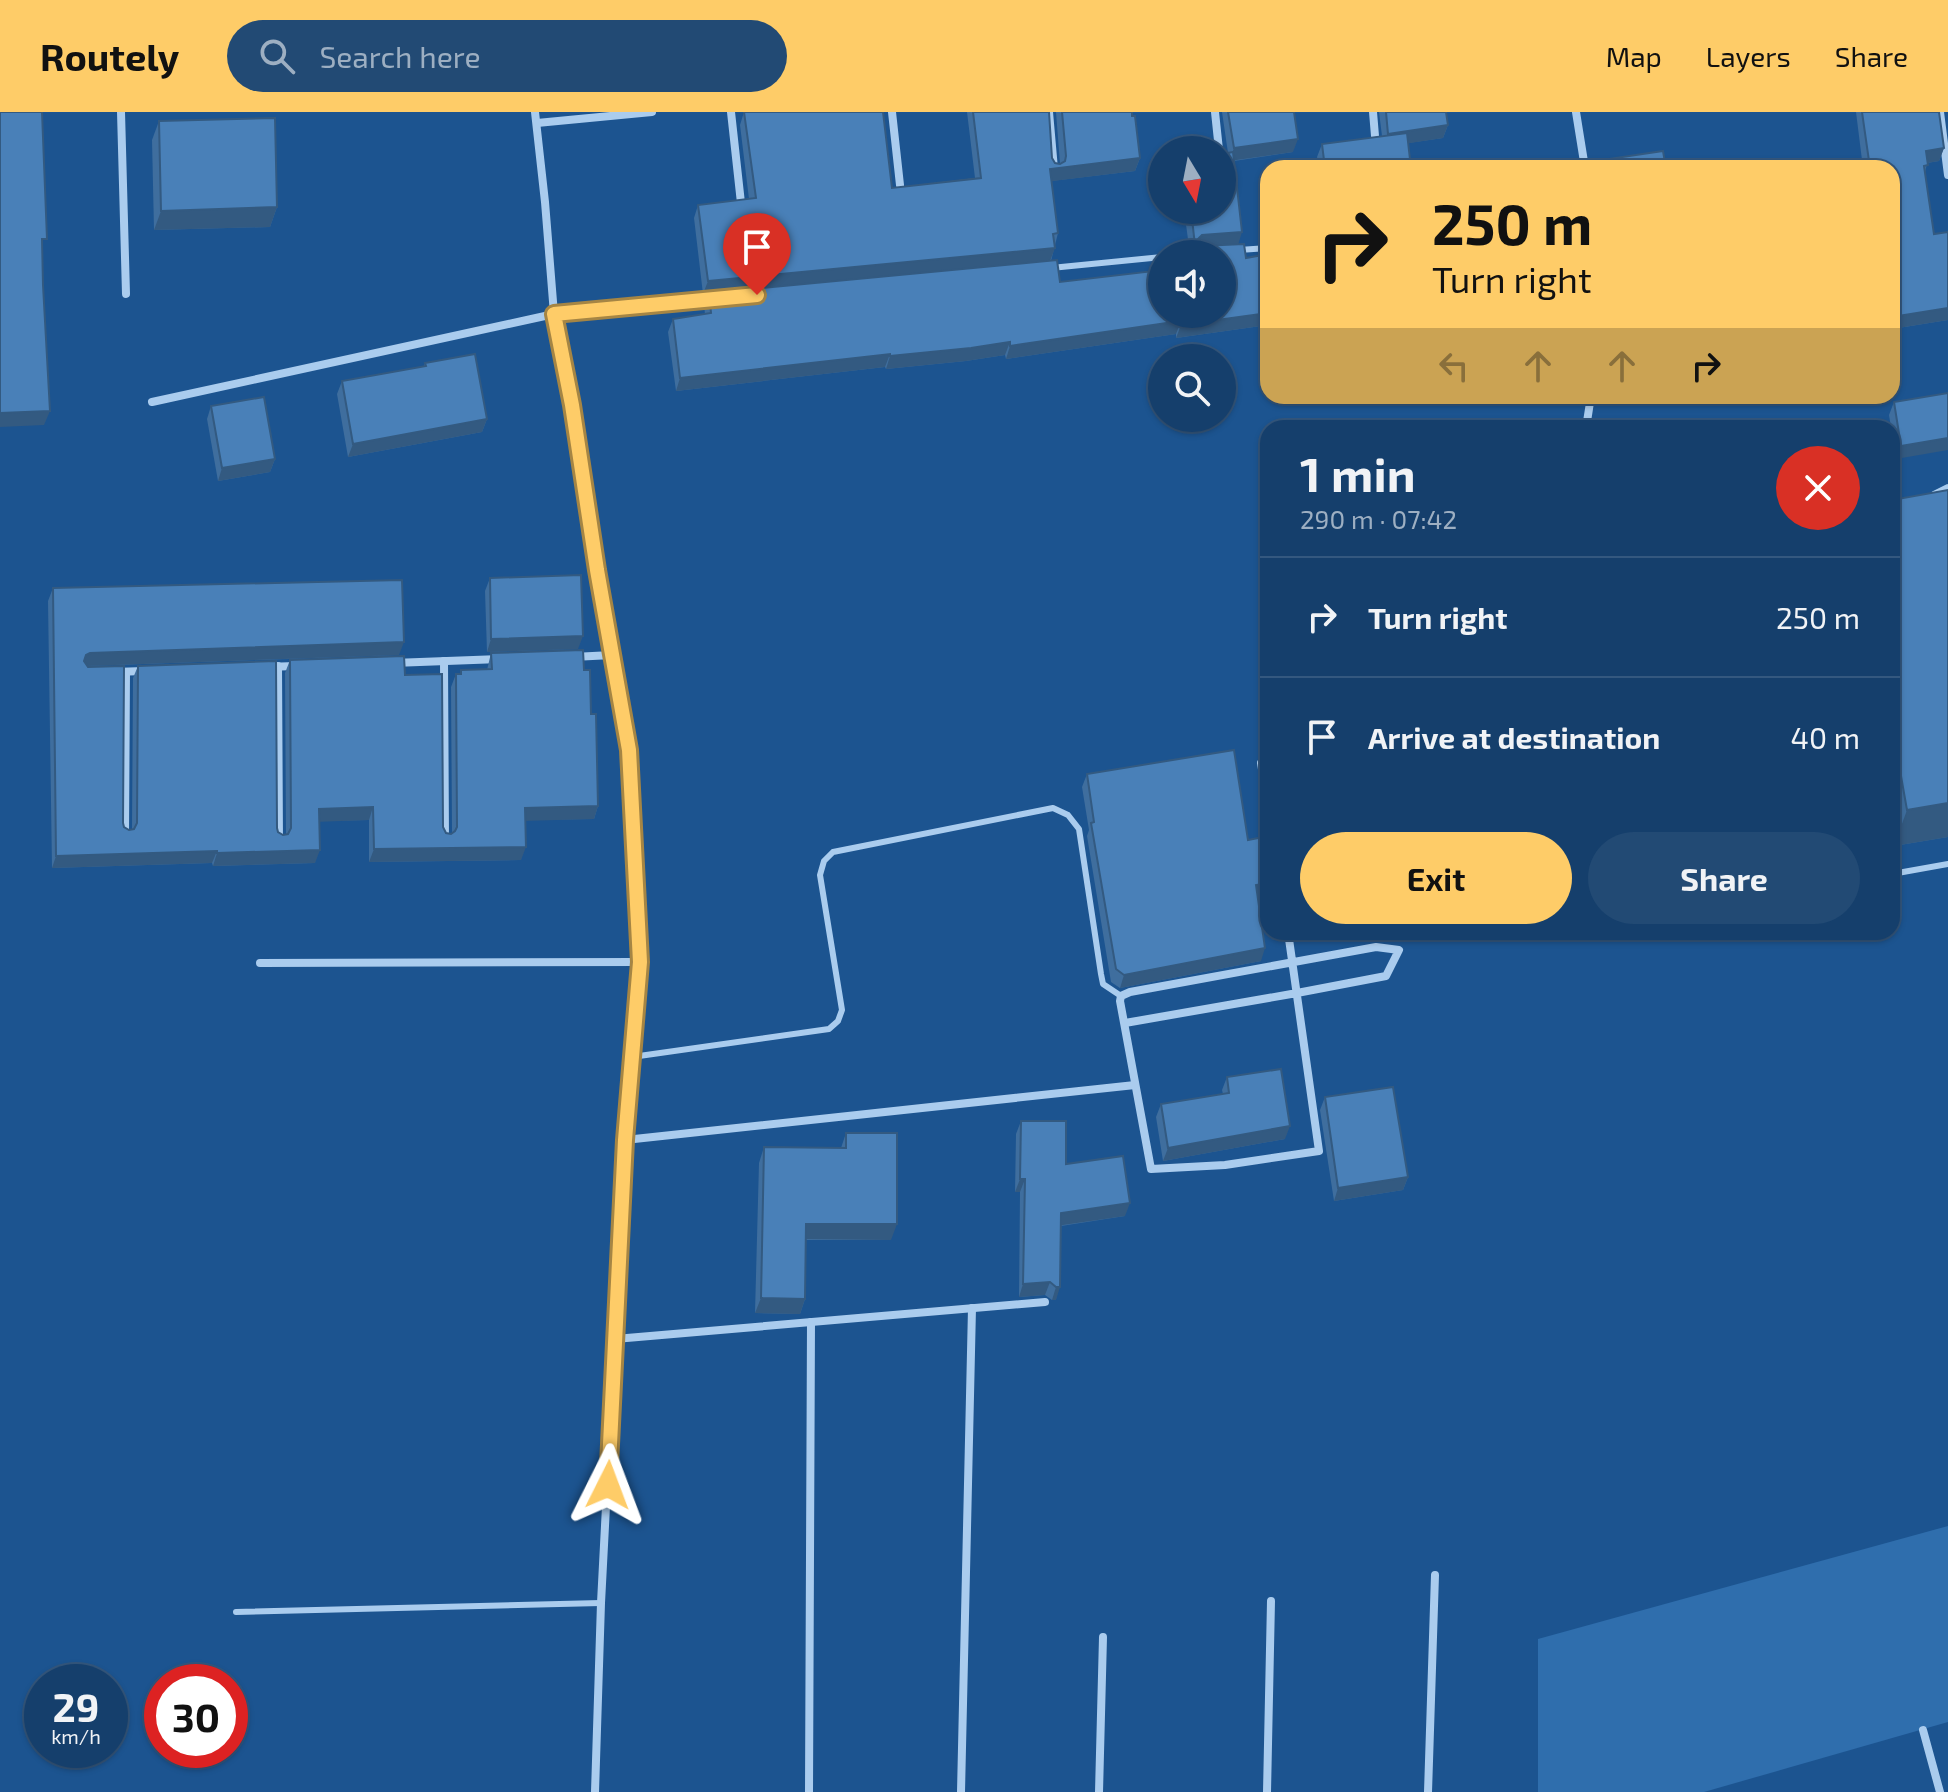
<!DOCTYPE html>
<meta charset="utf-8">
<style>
body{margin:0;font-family:"Exo 2",sans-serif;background:#224a74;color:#f1f3f6;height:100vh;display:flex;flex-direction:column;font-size:30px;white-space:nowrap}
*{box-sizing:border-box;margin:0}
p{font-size:26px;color:#9dafc2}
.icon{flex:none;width:44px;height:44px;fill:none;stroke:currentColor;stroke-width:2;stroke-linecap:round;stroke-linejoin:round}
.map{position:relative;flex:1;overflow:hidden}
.side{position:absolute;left:1260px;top:308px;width:640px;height:520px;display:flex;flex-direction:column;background:#153f6c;border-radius:24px;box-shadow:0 2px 6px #0004,0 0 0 2px #34587f}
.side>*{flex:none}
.top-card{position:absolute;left:1260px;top:48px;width:640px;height:244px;border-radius:24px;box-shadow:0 2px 6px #0004,0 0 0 2px #34587f;background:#fecc68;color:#111;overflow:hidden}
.needle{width:52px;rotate:170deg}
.tools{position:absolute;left:1148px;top:24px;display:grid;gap:16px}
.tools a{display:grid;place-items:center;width:88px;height:88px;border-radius:50%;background:#153f6c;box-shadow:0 2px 6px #0004,0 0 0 2px #34587f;font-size:40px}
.speed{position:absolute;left:24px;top:1552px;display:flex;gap:16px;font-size:40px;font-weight:700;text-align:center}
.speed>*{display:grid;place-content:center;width:104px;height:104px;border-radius:50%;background:#153f6c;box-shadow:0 2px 6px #0004,0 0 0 2px #34587f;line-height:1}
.speed small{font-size:20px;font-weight:400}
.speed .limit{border:12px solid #d22;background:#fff;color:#111}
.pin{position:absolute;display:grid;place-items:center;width:68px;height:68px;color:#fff;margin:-82px -34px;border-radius:50% 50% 50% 0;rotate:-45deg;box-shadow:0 0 8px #0007}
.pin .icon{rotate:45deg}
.me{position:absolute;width:88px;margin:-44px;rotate:3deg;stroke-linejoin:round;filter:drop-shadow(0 0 6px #0008)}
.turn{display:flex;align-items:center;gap:28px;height:168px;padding:0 40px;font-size:36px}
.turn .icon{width:104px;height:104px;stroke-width:2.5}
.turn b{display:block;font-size:56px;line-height:68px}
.lanes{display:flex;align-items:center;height:76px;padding:0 40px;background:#0003;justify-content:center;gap:40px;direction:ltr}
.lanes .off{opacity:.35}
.round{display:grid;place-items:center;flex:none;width:84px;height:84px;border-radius:42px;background:#224a74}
.head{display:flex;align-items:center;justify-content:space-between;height:136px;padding:0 40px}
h1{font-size:48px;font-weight:700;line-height:60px}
.cta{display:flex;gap:16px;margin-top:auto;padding:16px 40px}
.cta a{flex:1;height:92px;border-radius:48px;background:#fecc68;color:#111;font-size:32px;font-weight:700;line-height:92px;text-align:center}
.cta a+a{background:#224a74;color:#f1f3f6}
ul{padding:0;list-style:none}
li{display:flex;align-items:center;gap:24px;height:120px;padding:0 40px;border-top:2px solid #34587f}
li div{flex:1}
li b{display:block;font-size:30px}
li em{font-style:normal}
header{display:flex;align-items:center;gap:48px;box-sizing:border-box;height:112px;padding:0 40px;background:#fecc68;color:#111}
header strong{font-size:38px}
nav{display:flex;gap:44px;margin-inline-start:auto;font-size:28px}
.search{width:560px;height:72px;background:#224a74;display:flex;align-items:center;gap:20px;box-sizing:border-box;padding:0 28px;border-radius:44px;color:#9dafc2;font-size:30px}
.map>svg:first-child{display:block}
.green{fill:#2f6ead}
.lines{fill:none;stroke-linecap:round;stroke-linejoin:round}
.service{stroke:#ace;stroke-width:6}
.minor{stroke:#ace;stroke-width:8}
.wall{fill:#3f6e9e}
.shaded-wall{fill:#335a81}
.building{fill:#4980b8;stroke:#335a81;stroke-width:2}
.route-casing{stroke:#a58544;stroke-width:20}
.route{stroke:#fecc68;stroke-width:14}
</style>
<header>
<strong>Routely</strong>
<div class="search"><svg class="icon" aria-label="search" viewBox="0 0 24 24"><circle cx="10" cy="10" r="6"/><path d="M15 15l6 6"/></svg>Search here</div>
<nav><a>Map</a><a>Layers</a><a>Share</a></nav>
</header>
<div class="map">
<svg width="1948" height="1680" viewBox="0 0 1948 1680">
<rect width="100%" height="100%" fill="#1c5490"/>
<path class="green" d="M 1948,1414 L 1948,1610 L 1704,1680 L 1538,1680 L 1538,1527 Z"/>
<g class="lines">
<g class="service">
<path d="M 1239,138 L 1268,136"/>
<path d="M 1051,156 L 1162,145"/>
<path d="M 554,202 L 714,187"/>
<path d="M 1934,382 L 1948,375"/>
<path d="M 1892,762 L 1948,752"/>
<path d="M 632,945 L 829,917 L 838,909 L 842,898 L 820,763 L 824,749 L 833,740 L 1053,696 L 1068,703 L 1079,717 L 1101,862 L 1103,872 L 1121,884"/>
<path d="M 236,1500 L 601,1491"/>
</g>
<g class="minor">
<path d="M 121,0 L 126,182"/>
<path d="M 535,0 L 545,90 L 554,202 L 572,293 L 597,458 L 629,638 L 640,850 L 625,1028 L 601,1491 L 595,1680"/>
<path d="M 731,0 L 741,91"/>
<path d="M 892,0 L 900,73"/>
<path d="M 1049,0 L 1054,57"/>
<path d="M 1215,0 L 1219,38"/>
<path d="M 1373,0 L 1375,24"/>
<path d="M 1576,0 L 1585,56"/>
<path d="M 1940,0 L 1948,63"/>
<path d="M 537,11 L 652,0"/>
<path d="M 152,290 L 554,202"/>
<path d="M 1586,316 L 1591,284"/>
<path d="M 573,545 L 612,543"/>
<path d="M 444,549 L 445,728"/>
<path d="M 393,551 L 500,547"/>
<path d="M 278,554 L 279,729"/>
<path d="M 265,555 L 296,554"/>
<path d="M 114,560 L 144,559"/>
<path d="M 1261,651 L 1268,694"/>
<path d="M 125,724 L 126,560"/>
<path d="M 260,851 L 640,850"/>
<path d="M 1125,911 L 1297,881 L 1386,864 L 1399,838 L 1376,835 L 1130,880 L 1121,884 L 1120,889 L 1151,1057 L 1225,1053 L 1319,1039 C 1309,966 1299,893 1288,820"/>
<path d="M 625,1028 L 1135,973"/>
<path d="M 615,1227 L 1045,1190"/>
<path d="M 1923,1618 L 1940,1680"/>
<path d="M 809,1680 L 811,1210"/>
<path d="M 961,1680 L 972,1196"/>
<path d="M 1099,1680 L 1103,1525"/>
<path d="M 1267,1680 L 1271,1489"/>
<path d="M 1428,1680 L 1435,1463"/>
</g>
</g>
<g class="wall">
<path d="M 744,0 L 892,76 L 975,66 L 967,0 L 1049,0 L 1052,46 L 1055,51 L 1060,52 L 1056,0 L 1132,0 L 1140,46 L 1135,59 L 1051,69 L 1058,121 L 1051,149 L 1060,170 L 1162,202 L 1222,142 L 1190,142 L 1184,98 L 1222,98 L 1228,41 L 1222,0 L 1294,0 L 1293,40 L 1234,49 L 1238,132 L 1246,146 L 1268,142 L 1268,213 L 1176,226 L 1176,222 L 1006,247 L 1005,243 L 966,249 L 886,257 L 885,255 L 676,279 L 668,220 L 673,207 L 705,202 L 704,194 L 709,181 L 703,182 L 694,106 L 698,93 L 749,87 L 740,13 Z"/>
<path d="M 1379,0 L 1446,0 L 1448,13 L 1443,26 L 1408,31 L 1411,56 L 1319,56 L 1317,45 L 1322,32 L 1382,24 Z"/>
<path d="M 1856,0 L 1939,0 L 1944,36 L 1939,49 L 1927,51 L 1925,61 L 1934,122 L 1948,120 L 1948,208 L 1892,217 L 1892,56 L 1863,56 Z"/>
<path d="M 159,9 L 277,95 L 270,115 L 154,118 L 152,28 Z"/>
<path d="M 425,251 L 487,307 L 482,320 L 348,345 L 337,282 L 342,269 L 424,254 Z"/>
<path d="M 1948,281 L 1896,347 L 1889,303 L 1894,290 Z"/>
<path d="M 211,294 L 275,347 L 270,360 L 218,369 L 207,307 Z"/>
<path d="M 1892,388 L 1948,725 L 1894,734 L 1892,722 Z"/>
<path d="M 490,466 L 578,537 L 487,540 L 485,479 Z"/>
<path d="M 53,476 L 399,543 L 88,554 L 123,711 L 124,715 L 129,718 L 132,717 L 133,566 L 138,554 L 277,716 L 278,720 L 283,723 L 286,722 L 285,561 L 290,548 L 405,563 L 443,715 L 446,721 L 451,722 L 452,721 L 451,575 L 456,562 L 460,562 L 461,558 L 487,558 L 491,541 L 584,558 L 591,602 L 598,694 L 594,707 L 526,708 L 521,748 L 369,750 L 369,708 L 319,709 L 315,751 L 213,754 L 212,751 L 52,756 L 48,489 Z"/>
<path d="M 1087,662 L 1248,728 L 1268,724 L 1268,783 L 1257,785 L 1261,849 L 1120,876 L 1111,870 L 1087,724 L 1089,718 L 1082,675 Z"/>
<path d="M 1227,965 L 1285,1027 L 1163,1049 L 1156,1005 L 1161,992 L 1223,982 L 1222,978 Z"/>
<path d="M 1325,985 L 1408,1065 L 1403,1078 L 1334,1089 L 1320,998 Z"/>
<path d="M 1021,1009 L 1066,1052 L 1125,1104 L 1061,1114 L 1056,1188 L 1052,1188 L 1045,1183 L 1019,1185 L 1020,1080 L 1015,1080 L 1016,1022 Z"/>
<path d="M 846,1021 L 891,1128 L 806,1128 L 805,1187 L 800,1202 L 755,1201 L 759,1051 L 764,1035 L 841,1036 Z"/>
</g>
<g class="shaded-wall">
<path d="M 1448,13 L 1443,26 L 1384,35 L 1388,22 Z"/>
<path d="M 1298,27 L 1293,40 L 1229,49 L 1234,36 Z"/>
<path d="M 1944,36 L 1939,49 L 1921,52 L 1926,39 Z"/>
<path d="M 1140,46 L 1135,59 L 1045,70 L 1050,57 Z"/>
<path d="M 277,95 L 270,115 L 154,118 L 161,99 Z"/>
<path d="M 1242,120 L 1238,133 L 1198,136 L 1198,127 L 1202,123 Z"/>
<path d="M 1055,136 L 1050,149 L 703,182 L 708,169 Z"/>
<path d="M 1948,196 L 1948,208 L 1892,217 L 1892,205 Z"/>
<path d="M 1268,201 L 1268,213 L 1176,226 L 1181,213 Z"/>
<path d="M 1181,209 L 1176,222 L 1006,247 L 1010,234 Z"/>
<path d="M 1010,230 L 1005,243 L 966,249 L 886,257 L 890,244 Z"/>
<path d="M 890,242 L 885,255 L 676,279 L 680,266 Z"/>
<path d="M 50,299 L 44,313 L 0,315 L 0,301 Z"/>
<path d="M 487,307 L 482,320 L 348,345 L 353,332 Z"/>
<path d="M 1948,326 L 1948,338 L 1896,347 L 1901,334 Z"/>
<path d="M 275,347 L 270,360 L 218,369 L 222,356 Z"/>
<path d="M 583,524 L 578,537 L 487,540 L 491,527 Z"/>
<path d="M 404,530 L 399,543 L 86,554 L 82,556 L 86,543 L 90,541 Z"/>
<path d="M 1948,691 L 1948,725 L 1894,734 L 1907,698 Z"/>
<path d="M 598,694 L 594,707 L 521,709 L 525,696 Z"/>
<path d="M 373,695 L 369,708 L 314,710 L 319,697 Z"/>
<path d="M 526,735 L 521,748 L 369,750 L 374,737 Z"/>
<path d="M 320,738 L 315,751 L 213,754 L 217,741 Z"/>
<path d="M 217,739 L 212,751 L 52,756 L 56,744 Z"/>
<path d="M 1268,771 L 1268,783 L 1251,786 L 1256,773 Z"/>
<path d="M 1265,836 L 1261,849 L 1120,876 L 1124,863 Z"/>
<path d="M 1290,1014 L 1285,1027 L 1163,1049 L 1168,1036 Z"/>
<path d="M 1408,1065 L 1403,1078 L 1334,1089 L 1338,1076 Z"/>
<path d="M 1020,1067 L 1025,1067 L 1020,1080 L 1015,1080 Z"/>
<path d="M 1130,1091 L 1125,1104 L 1056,1114 L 1061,1101 Z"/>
<path d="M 806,1112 L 897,1112 L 891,1128 L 800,1127 Z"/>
<path d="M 1050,1170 L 1045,1183 L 1019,1185 L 1023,1172 Z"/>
<path d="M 1056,1175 L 1060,1175 L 1056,1188 L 1052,1188 Z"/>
<path d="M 761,1186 L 805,1187 L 800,1202 L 755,1201 Z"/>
</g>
<g class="building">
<path d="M 0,0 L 42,0 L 47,127 L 42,127 L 43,173 L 50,299 L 0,301 Z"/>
<path d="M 744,0 L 883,0 L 892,76 L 981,66 L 973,0 L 1049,0 L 1052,46 L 1055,51 L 1060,52 L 1065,49 L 1066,44 L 1062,0 L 1132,0 L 1132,4 L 1135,4 L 1140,46 L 1050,57 L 1058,121 L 1053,122 L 1055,136 L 708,169 L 698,93 L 756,86 Z"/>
<path d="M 1228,0 L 1294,0 L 1298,27 L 1234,36 Z"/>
<path d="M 1386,0 L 1446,0 L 1448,13 L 1388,22 Z"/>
<path d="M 1862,0 L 1939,0 L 1944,36 L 1926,39 L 1928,53 L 1924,54 L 1934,122 L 1948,120 L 1948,196 L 1892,205 L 1892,56 L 1870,56 Z"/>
<path d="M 275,6 L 277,95 L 161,99 L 159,9 Z"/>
<path d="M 1407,21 L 1411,56 L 1325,56 L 1322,32 Z"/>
<path d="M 1663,39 L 1666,56 L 1603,56 L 1602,48 Z"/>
<path d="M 1233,40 L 1242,120 L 1202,123 L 1198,127 L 1201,134 L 1244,132 L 1246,146 L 1268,142 L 1268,201 L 1181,213 L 1181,209 L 1010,234 L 1010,230 L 971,236 L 890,244 L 890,242 L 680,266 L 673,207 L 711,201 L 709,181 L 1057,148 L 1060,170 L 1162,158 L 1162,202 L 1222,202 L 1222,142 L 1196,142 L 1191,98 L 1222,98 L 1222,42 Z"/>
<path d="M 475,242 L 487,307 L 353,332 L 342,269 L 426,254 L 425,251 Z"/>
<path d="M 1948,281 L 1948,326 L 1901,334 L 1894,290 Z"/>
<path d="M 264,285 L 275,347 L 222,356 L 211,294 Z"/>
<path d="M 1948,378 L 1948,691 L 1907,698 L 1892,613 L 1892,388 Z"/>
<path d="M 581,463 L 583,524 L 491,527 L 490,466 Z"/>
<path d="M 402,468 L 404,530 L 90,541 L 86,543 L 84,549 L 88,555 L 124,554 L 123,711 L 124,715 L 129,718 L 134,717 L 137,711 L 138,554 L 276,549 L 277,716 L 278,720 L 283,723 L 288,722 L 291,716 L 290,548 L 404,544 L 405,563 L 442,562 L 443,715 L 446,721 L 451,722 L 455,719 L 457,715 L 456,562 L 461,562 L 461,558 L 492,557 L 491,541 L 583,538 L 584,558 L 590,558 L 591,602 L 596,602 L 598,694 L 525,696 L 526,735 L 374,737 L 373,695 L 319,697 L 320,738 L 217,741 L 217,739 L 56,744 L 53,476 Z"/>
<path d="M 1234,638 L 1248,728 L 1268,724 L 1268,771 L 1256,773 L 1265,836 L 1124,863 L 1116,857 L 1091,711 L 1094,710 L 1087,662 Z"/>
<path d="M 1281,957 L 1290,1014 L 1168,1036 L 1161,992 L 1229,981 L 1227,965 Z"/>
<path d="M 1393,975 L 1408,1065 L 1338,1076 L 1325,985 Z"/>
<path d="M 1021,1009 L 1066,1009 L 1066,1052 L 1123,1044 L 1130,1091 L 1061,1101 L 1060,1175 L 1056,1175 L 1050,1170 L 1023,1172 L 1025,1067 L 1020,1067 Z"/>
<path d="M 846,1021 L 897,1021 L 897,1112 L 806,1112 L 805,1187 L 761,1186 L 764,1035 L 846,1036 Z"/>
</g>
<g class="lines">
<defs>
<path id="route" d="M 608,1373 L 625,1028 L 640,850 L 629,638 L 597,458 L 572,293 L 554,202 L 757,183"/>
</defs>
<use href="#route" class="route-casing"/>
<use href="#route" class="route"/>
</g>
</svg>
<div class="tools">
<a><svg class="needle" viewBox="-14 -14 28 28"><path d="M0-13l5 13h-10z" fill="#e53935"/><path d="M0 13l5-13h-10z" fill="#9dafc2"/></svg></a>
<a><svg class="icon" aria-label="sound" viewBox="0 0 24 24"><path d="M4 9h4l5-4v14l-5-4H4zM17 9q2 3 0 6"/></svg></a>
<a><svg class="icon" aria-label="search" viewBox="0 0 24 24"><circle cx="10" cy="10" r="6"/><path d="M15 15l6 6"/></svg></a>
</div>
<div class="speed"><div>29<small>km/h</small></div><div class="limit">30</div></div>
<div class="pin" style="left:757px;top:183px;background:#d93025"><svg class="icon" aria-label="arrive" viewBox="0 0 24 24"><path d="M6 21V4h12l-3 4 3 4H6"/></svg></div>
<svg class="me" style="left:608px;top:1373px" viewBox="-20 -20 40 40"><path d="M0-17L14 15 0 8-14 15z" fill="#fecc68" stroke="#fff" stroke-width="4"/></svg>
<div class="top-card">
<div class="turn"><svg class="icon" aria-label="right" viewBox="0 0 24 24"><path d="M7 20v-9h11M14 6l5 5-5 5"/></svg><div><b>250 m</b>Turn right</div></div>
<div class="lanes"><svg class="icon off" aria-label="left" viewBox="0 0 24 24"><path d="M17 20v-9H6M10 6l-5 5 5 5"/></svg><svg class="icon off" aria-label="ahead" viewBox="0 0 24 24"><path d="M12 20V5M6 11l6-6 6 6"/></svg><svg class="icon off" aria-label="ahead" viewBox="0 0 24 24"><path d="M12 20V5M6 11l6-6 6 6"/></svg><svg class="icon" aria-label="right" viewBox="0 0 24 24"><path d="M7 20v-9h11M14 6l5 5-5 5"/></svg></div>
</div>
<section class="side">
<div class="head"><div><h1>1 min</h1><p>290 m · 07:42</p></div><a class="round" style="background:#d93025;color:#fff"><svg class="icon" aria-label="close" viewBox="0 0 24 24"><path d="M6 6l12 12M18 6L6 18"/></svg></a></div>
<ul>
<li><svg class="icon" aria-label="right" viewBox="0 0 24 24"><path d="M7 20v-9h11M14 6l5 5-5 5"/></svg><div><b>Turn right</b></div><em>250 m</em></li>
<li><svg class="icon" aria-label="arrive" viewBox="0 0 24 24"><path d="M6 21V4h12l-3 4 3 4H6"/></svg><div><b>Arrive at destination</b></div><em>40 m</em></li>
</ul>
<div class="cta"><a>Exit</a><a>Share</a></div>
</section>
</div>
